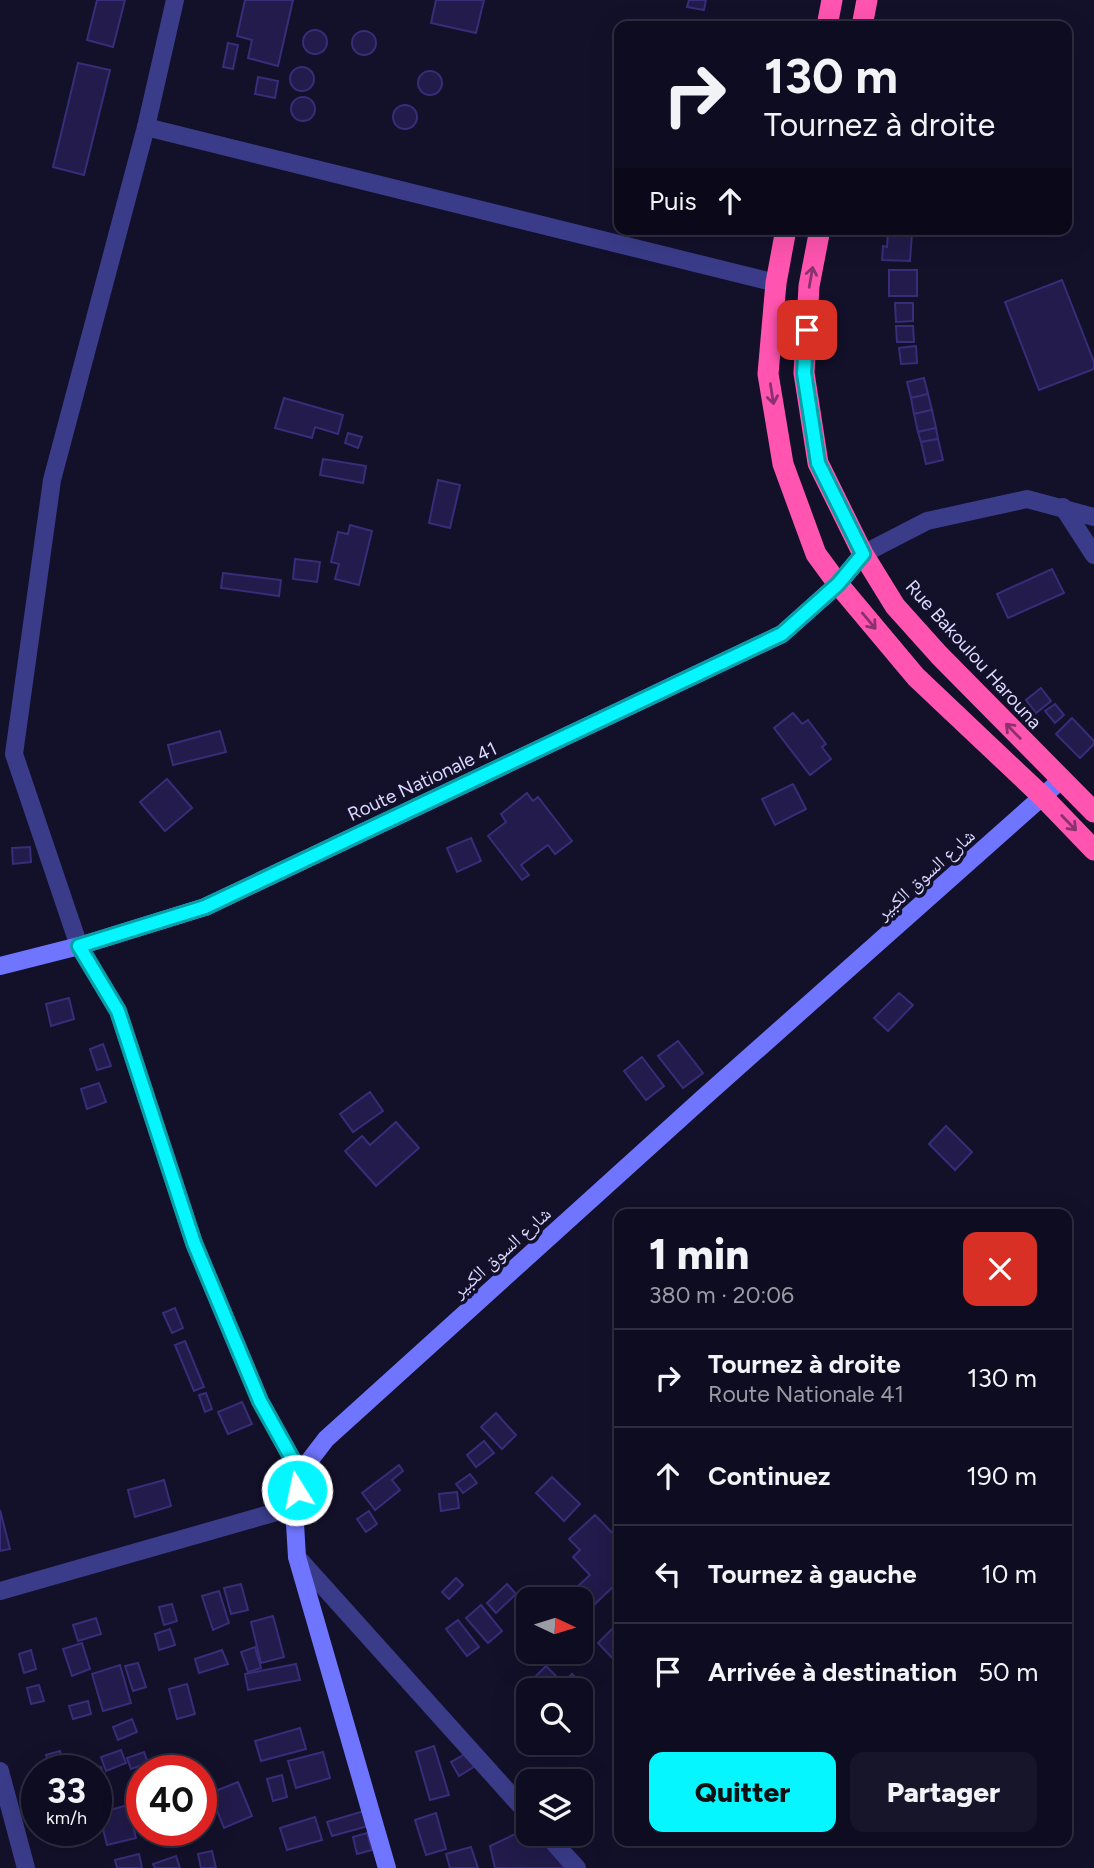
<!DOCTYPE html>
<html lang="fr">
<meta charset="utf-8">
<style>
body{margin:0;font-family:Figtree,"Noto Naskh Arabic",sans-serif;background:#171529;color:#f1f3f6;height:100vh;display:flex;flex-direction:column;font-size:26px;white-space:nowrap}
*{box-sizing:border-box;margin:0}
p{font-size:23px;color:#9b9ba5}
.icon{flex:none;width:38px;height:38px;fill:none;stroke:currentColor;stroke-width:2;stroke-linecap:round;stroke-linejoin:round}
.map{position:relative;flex:1;overflow:hidden}
.details{position:absolute;left:614px;top:1209px;width:458px;height:637px;display:flex;flex-direction:column;background:#0e0c20;border-radius:14px;box-shadow:0 7px 28px #0002,0 0 0 2px #2e2c3e}
.details>*{flex:none}
.hud{position:absolute;left:614px;top:21px;width:458px;height:214px;border-radius:14px;box-shadow:0 7px 28px #0002,0 0 0 2px #2e2c3e;background:#0e0c20;color:#f1f3f6;overflow:hidden}
.needle{width:46px;rotate:94deg}
.controls{position:absolute;left:516px;top:1587px;display:grid;gap:14px}
.controls a{display:grid;place-items:center;width:77px;height:77px;border-radius:14px;background:#0e0c20;box-shadow:0 7px 28px #0002,0 0 0 2px #2e2c3e;font-size:35px}
.speed{position:absolute;left:21px;top:1755px;display:flex;gap:14px;font-size:35px;font-weight:700;text-align:center}
.speed>*{display:grid;place-content:center;width:91px;height:91px;border-radius:50%;background:#0e0c20;box-shadow:0 7px 28px #0002,0 0 0 2px #2e2c3e;line-height:1}
.speed small{font-size:18px;font-weight:400}
.speed .limit{border:10px solid #d22;background:#fff;color:#111}
.pin{position:absolute;display:grid;place-items:center;width:60px;height:60px;color:#fff;margin:-30px;border-radius:14px;box-shadow:0 4px 10px #0006}
.me{position:absolute;width:77px;margin:-38px;rotate:350deg;stroke-linejoin:round;filter:drop-shadow(0 0 5px #0008)}
.turn{display:flex;align-items:center;gap:24px;height:147px;padding:0 35px;font-size:32px}
.turn .icon{width:91px;height:91px;stroke-width:2.5}
.turn b{display:block;font-size:49px;line-height:60px}
.then{display:flex;align-items:center;height:66px;padding:0 35px;background:#0003;gap:14px;font-size:26px}
.round{display:grid;place-items:center;flex:none;width:74px;height:74px;border-radius:14px;background:#171529}
.head{display:flex;align-items:center;justify-content:space-between;height:119px;padding:0 35px}
h1{font-size:42px;font-weight:800;line-height:52px}
.cta{display:flex;gap:14px;margin-top:auto;padding:14px 35px}
.cta a{flex:1;height:80px;border-radius:14px;background:#05f6ff;color:#111;font-size:28px;font-weight:800;line-height:80px;text-align:center}
.cta a+a{background:#171529;color:#f1f3f6}
ul{padding:0;list-style:none}
li{display:flex;align-items:center;gap:21px;height:98px;padding:0 35px;border-top:2px solid #2e2c3e}
li div{flex:1}
li b{display:block;font-size:26px}
li em{font-style:normal}
.map>svg:first-child{display:block}
.building{fill:#221b4b;stroke:#372d78;stroke-width:2}
.lines{fill:none;stroke-linecap:round;stroke-linejoin:round}
.street{stroke:#3a3c8a;stroke-width:18}
.secondary{stroke:#7075ff;stroke-width:18}
.highway{stroke:#ff54b0;stroke-width:21}
.oneway{stroke:#89326d}
.route-casing{stroke:#03a0a6;stroke-width:18}
.route{stroke:#05f6ff;stroke-width:12}
.labels{text-anchor:middle;stroke-width:7;stroke-linejoin:round;paint-order:stroke}
.street-label{font-size:19px;fill:#dbd9ff;stroke:#13102a}
</style>
<div class="map">
<svg width="1094" height="1868" viewBox="0 0 1094 1868">
<rect width="100%" height="100%" fill="#13102a"/>
<g class="building">
<path d="M 97,0 L 125,0 L 113,47 L 87,40 Z"/>
<path d="M 245,0 L 293,0 L 278,66 L 248,58 L 252,40 L 237,36 Z"/>
<path d="M 436,0 L 484,0 L 476,33 L 431,23 Z"/>
<path d="M 689,0 L 706,0 L 704,10 L 687,7 Z"/>
<circle cx="315" cy="42" r="12"/>
<circle cx="364" cy="43" r="12"/>
<path d="M 228,43 L 238,45 L 233,69 L 223,67 Z"/>
<path d="M 78,63 L 110,70 L 84,175 L 53,167 Z"/>
<circle cx="302" cy="79" r="12"/>
<circle cx="430" cy="83" r="12"/>
<path d="M 258,77 L 278,81 L 275,98 L 255,94 Z"/>
<circle cx="303" cy="109" r="12"/>
<circle cx="405" cy="117" r="12"/>
<path d="M 888,231 L 912,233 L 910,261 L 882,260 L 883,246 L 887,247 Z"/>
<rect x="889" y="270" width="28" height="26"/>
<path d="M 1062,280 L 1094,362 L 1094,369 L 1039,390 L 1005,302 Z"/>
<path d="M 895,303 L 913,303 L 913,321 L 896,322 Z"/>
<path d="M 896,326 L 913,326 L 914,342 L 897,342 Z"/>
<path d="M 916,346 L 917,363 L 901,364 L 899,348 Z"/>
<path d="M 924,378 L 928,394 L 911,398 L 907,382 Z"/>
<path d="M 928,394 L 932,410 L 914,414 L 911,398 Z"/>
<path d="M 284,398 L 343,415 L 338,434 L 315,427 L 312,438 L 275,428 Z"/>
<path d="M 932,410 L 936,428 L 918,432 L 914,414 Z"/>
<path d="M 936,428 L 938,439 L 921,442 L 918,432 Z"/>
<path d="M 348,433 L 362,437 L 358,448 L 345,443 Z"/>
<path d="M 938,439 L 943,460 L 926,464 L 921,442 Z"/>
<path d="M 323,459 L 366,466 L 363,483 L 320,475 Z"/>
<path d="M 438,480 L 460,485 L 450,528 L 429,523 Z"/>
<path d="M 350,525 L 372,531 L 359,585 L 335,579 L 339,564 L 331,562 L 338,532 L 348,534 Z"/>
<path d="M 295,559 L 320,562 L 317,582 L 293,579 Z"/>
<path d="M 1052,569 L 1064,593 L 1008,618 L 997,594 Z"/>
<path d="M 223,573 L 281,580 L 279,596 L 221,588 Z"/>
<path d="M 1041,688 L 1051,701 L 1036,713 L 1026,700 Z"/>
<path d="M 1055,704 L 1064,715 L 1055,723 L 1045,711 Z"/>
<path d="M 793,713 L 802,724 L 808,720 L 826,744 L 822,747 L 831,759 L 810,775 L 774,728 Z"/>
<path d="M 1072,718 L 1094,741 L 1094,744 L 1080,758 L 1056,734 Z"/>
<path d="M 220,731 L 226,752 L 173,765 L 168,745 Z"/>
<path d="M 167,779 L 192,808 L 165,831 L 140,802 Z"/>
<path d="M 793,784 L 806,809 L 775,825 L 762,799 Z"/>
<path d="M 527,793 L 533,801 L 538,797 L 572,841 L 555,854 L 548,845 L 521,865 L 529,875 L 522,880 L 488,836 L 506,822 L 501,814 Z"/>
<path d="M 471,838 L 481,861 L 457,872 L 447,848 Z"/>
<path d="M 30,847 L 31,862 L 13,864 L 12,848 Z"/>
<path d="M 899,993 L 913,1005 L 888,1031 L 874,1018 Z"/>
<path d="M 69,998 L 74,1019 L 51,1026 L 46,1004 Z"/>
<path d="M 678,1041 L 703,1073 L 683,1088 L 658,1056 Z"/>
<path d="M 103,1044 L 111,1066 L 97,1070 L 90,1049 Z"/>
<path d="M 642,1057 L 664,1086 L 646,1100 L 624,1071 Z"/>
<path d="M 99,1083 L 106,1102 L 87,1109 L 81,1089 Z"/>
<path d="M 370,1092 L 383,1111 L 353,1132 L 340,1114 Z"/>
<path d="M 396,1122 L 419,1148 L 376,1186 L 345,1151 L 362,1136 L 370,1145 Z"/>
<path d="M 946,1126 L 972,1152 L 955,1170 L 929,1144 Z"/>
<path d="M 175,1308 L 183,1328 L 172,1333 L 163,1313 Z"/>
<path d="M 185,1341 L 204,1387 L 194,1391 L 175,1345 Z"/>
<path d="M 206,1393 L 212,1409 L 205,1412 L 199,1395 Z"/>
<path d="M 242,1402 L 252,1424 L 228,1434 L 218,1412 Z"/>
<path d="M 496,1413 L 516,1435 L 502,1449 L 481,1427 Z"/>
<path d="M 484,1441 L 494,1453 L 476,1467 L 467,1455 Z"/>
<path d="M 399,1465 L 403,1471 L 392,1480 L 400,1490 L 375,1510 L 362,1493 Z"/>
<path d="M 470,1474 L 477,1483 L 463,1493 L 456,1484 Z"/>
<path d="M 552,1477 L 580,1504 L 564,1521 L 536,1493 Z"/>
<path d="M 164,1480 L 171,1506 L 135,1517 L 128,1490 Z"/>
<path d="M 457,1492 L 459,1508 L 441,1511 L 439,1494 Z"/>
<path d="M 0,1510 L 10,1549 L 0,1551 Z"/>
<path d="M 369,1511 L 377,1524 L 366,1532 L 357,1519 Z"/>
<path d="M 595,1515 L 620,1541 L 620,1580 L 595,1604 L 578,1586 L 590,1575 L 573,1557 L 580,1550 L 569,1539 Z"/>
<path d="M 456,1578 L 463,1585 L 449,1599 L 442,1592 Z"/>
<path d="M 241,1584 L 248,1610 L 231,1614 L 224,1588 Z"/>
<path d="M 507,1584 L 516,1594 L 496,1613 L 487,1603 Z"/>
<path d="M 219,1591 L 229,1623 L 213,1630 L 202,1596 Z"/>
<path d="M 172,1604 L 177,1621 L 164,1625 L 159,1607 Z"/>
<path d="M 481,1605 L 502,1631 L 488,1643 L 466,1618 Z"/>
<path d="M 273,1616 L 284,1657 L 261,1663 L 251,1622 Z"/>
<path d="M 96,1618 L 101,1634 L 78,1641 L 73,1625 Z"/>
<path d="M 458,1620 L 479,1647 L 467,1656 L 446,1629 Z"/>
<path d="M 616,1625 L 620,1628 L 620,1657 L 615,1661 L 598,1643 Z"/>
<path d="M 170,1629 L 175,1645 L 159,1650 L 155,1634 Z"/>
<path d="M 82,1643 L 90,1669 L 72,1676 L 63,1649 Z"/>
<path d="M 255,1647 L 261,1668 L 248,1672 L 241,1652 Z"/>
<path d="M 31,1650 L 36,1669 L 24,1673 L 19,1654 Z"/>
<path d="M 222,1650 L 228,1664 L 199,1673 L 195,1659 Z"/>
<path d="M 138,1663 L 146,1687 L 133,1691 L 125,1666 Z"/>
<path d="M 296,1664 L 300,1680 L 248,1690 L 245,1674 Z"/>
<path d="M 120,1665 L 131,1703 L 103,1711 L 92,1674 Z"/>
<path d="M 546,1666 L 563,1683 L 572,1674 L 585,1687 L 581,1691 L 528,1690 L 528,1705 L 518,1694 Z"/>
<path d="M 187,1684 L 195,1714 L 177,1719 L 169,1689 Z"/>
<path d="M 39,1685 L 44,1701 L 31,1704 L 27,1688 Z"/>
<path d="M 88,1701 L 91,1714 L 73,1719 L 69,1706 Z"/>
<path d="M 132,1719 L 137,1732 L 118,1740 L 113,1727 Z"/>
<path d="M 300,1728 L 306,1749 L 261,1761 L 255,1741 Z"/>
<path d="M 434,1746 L 449,1795 L 430,1800 L 416,1752 Z"/>
<path d="M 121,1750 L 126,1763 L 106,1771 L 101,1757 Z"/>
<path d="M 60,1751 L 64,1765 L 51,1769 L 46,1755 Z"/>
<path d="M 144,1752 L 148,1763 L 131,1769 L 127,1758 Z"/>
<path d="M 323,1752 L 330,1778 L 296,1788 L 288,1761 Z"/>
<path d="M 469,1752 L 477,1765 L 459,1776 L 451,1762 Z"/>
<path d="M 101,1767 L 106,1786 L 100,1787 L 105,1803 L 96,1805 L 96,1771 L 88,1771 Z"/>
<path d="M 282,1775 L 287,1797 L 273,1801 L 267,1779 Z"/>
<path d="M 238,1782 L 252,1816 L 224,1828 L 210,1793 Z"/>
<path d="M 128,1805 L 136,1838 L 107,1845 L 99,1813 Z"/>
<path d="M 364,1811 L 368,1826 L 332,1836 L 327,1822 Z"/>
<path d="M 436,1813 L 446,1849 L 426,1855 L 415,1820 Z"/>
<path d="M 315,1817 L 322,1840 L 287,1850 L 280,1828 Z"/>
<path d="M 528,1828 L 528,1834 L 536,1834 L 565,1868 L 495,1868 L 490,1846 Z"/>
<path d="M 367,1833 L 372,1850 L 357,1854 L 353,1837 Z"/>
<path d="M 471,1847 L 478,1868 L 450,1868 L 446,1854 Z"/>
<path d="M 212,1851 L 216,1868 L 201,1868 L 198,1854 Z"/>
<path d="M 139,1854 L 142,1868 L 117,1868 L 115,1860 Z"/>
<path d="M 176,1856 L 180,1868 L 155,1868 L 153,1864 Z"/>
</g>
<g class="lines">
<g class="street">
<path d="M 175,0 L 146,127 L 52,480 L 14,754 L 79,946 L 118,1011 L 194,1243 L 260,1401 L 300,1473"/>
<path d="M 146,127 L 776,283"/>
<path d="M 1063,507 L 1094,555"/>
<path d="M 863,554 L 927,521 L 1027,499 L 1094,517"/>
<path d="M 297,1557 L 528,1814"/>
<path d="M 0,1591 L 294,1507"/>
<path d="M 0,1771 L 26,1868"/>
<path d="M 546,1834 L 577,1868"/>
</g>
<g class="secondary">
<path d="M 0,966 L 79,946 L 205,907 L 782,634 L 838,584 L 863,554"/>
<path d="M 387,1868 L 297,1557 L 294,1507 L 300,1473 L 326,1439 L 703,1098 L 1061,780"/>
</g>
<g class="highway">
<path d="M 827,26 L 832,0"/>
<path d="M 862,26 L 867,0"/>
<path d="M 786,229 L 776,283 L 768,374 L 783,464 L 816,554 L 838,584 L 916,677 L 1043,797 L 1094,850"/>
<path d="M 820,229 L 809,286 L 804,373 L 818,463 L 863,554 L 895,606 L 939,655 L 1094,812"/>
</g>
</g>
<defs><path id="oneway-shaft" d="M-6 0H5M1.5-3L5.5 0L1.5 3" fill="none" stroke-width="1.6" stroke-linecap="round" stroke-linejoin="round" transform="scale(1.75)"/></defs>
<g class="oneway">
<use href="#oneway-shaft" transform="translate(811 277) rotate(-80)"/>
<use href="#oneway-shaft" transform="translate(772 394) rotate(81)"/>
<use href="#oneway-shaft" transform="translate(869 621) rotate(50)"/>
<use href="#oneway-shaft" transform="translate(1013 731) rotate(-134)"/>
<use href="#oneway-shaft" transform="translate(1069 823) rotate(46)"/>
</g>
<g class="lines">
<defs>
<path id="route" d="M 297,1490 L 300,1473 L 260,1401 L 194,1243 L 118,1011 L 79,946 L 205,907 L 782,634 L 838,584 L 863,554 L 818,463 L 804,373 L 807,330"/>
</defs>
<use href="#route" class="route-casing"/>
<use href="#route" class="route"/>
</g>
<g class="labels">
<g class="street-label">
<text transform="translate(974 654) rotate(48)" y="7">Rue Bakoulou Harouna</text>
<text transform="translate(422 781) rotate(-25)" y="7">Route Nationale 41</text>
<text transform="translate(925 874) rotate(-42)" y="7">شارع السوق الكبير</text>
<text transform="translate(501 1252) rotate(-42)" y="7">شارع السوق الكبير</text>
</g>
</g>
</svg>
<div class="controls">
<a><svg class="needle" viewBox="-14 -14 28 28"><path d="M0-13l5 13h-10z" fill="#e53935"/><path d="M0 13l5-13h-10z" fill="#9b9ba5"/></svg></a>
<a><svg class="icon" aria-label="search" viewBox="0 0 24 24"><circle cx="10" cy="10" r="6"/><path d="M15 15l6 6"/></svg></a>
<a><svg class="icon" aria-label="layers" viewBox="0 0 24 24"><path d="M12 4l9 5-9 5-9-5zM3 14l9 5 9-5"/></svg></a>
</div>
<div class="speed"><div>33<small>km/h</small></div><div class="limit">40</div></div>
<div class="pin" style="left:807px;top:330px;background:#d93025"><svg class="icon" aria-label="arrive" viewBox="0 0 24 24"><path d="M6 21V4h12l-3 4 3 4H6"/></svg></div>
<svg class="me" style="left:297px;top:1490px" viewBox="-20 -20 40 40"><circle r="17" fill="#05f6ff" stroke="#fff" stroke-width="3"/><path d="M0-11L8 9 0 5-8 9z" fill="#fff"/></svg>
<div class="hud">
<div class="turn"><svg class="icon" aria-label="right" viewBox="0 0 24 24"><path d="M7 20v-9h11M14 6l5 5-5 5"/></svg><div><b>130 m</b>Tournez à droite</div></div>
<div class="then">Puis<svg class="icon" aria-label="ahead" viewBox="0 0 24 24"><path d="M12 20V5M6 11l6-6 6 6"/></svg></div>
</div>
<section class="details">
<div class="head"><div><h1>1 min</h1><p>380 m · 20:06</p></div><a class="round" style="background:#d93025;color:#fff"><svg class="icon" aria-label="close" viewBox="0 0 24 24"><path d="M6 6l12 12M18 6L6 18"/></svg></a></div>
<ul>
<li><svg class="icon" aria-label="right" viewBox="0 0 24 24"><path d="M7 20v-9h11M14 6l5 5-5 5"/></svg><div><b>Tournez à droite</b><p>Route Nationale 41</p></div><em>130 m</em></li>
<li><svg class="icon" aria-label="ahead" viewBox="0 0 24 24"><path d="M12 20V5M6 11l6-6 6 6"/></svg><div><b>Continuez</b></div><em>190 m</em></li>
<li><svg class="icon" aria-label="left" viewBox="0 0 24 24"><path d="M17 20v-9H6M10 6l-5 5 5 5"/></svg><div><b>Tournez à gauche</b></div><em>10 m</em></li>
<li><svg class="icon" aria-label="arrive" viewBox="0 0 24 24"><path d="M6 21V4h12l-3 4 3 4H6"/></svg><div><b>Arrivée à destination</b></div><em>50 m</em></li>
</ul>
<div class="cta"><a>Quitter</a><a>Partager</a></div>
</section>
</div>
